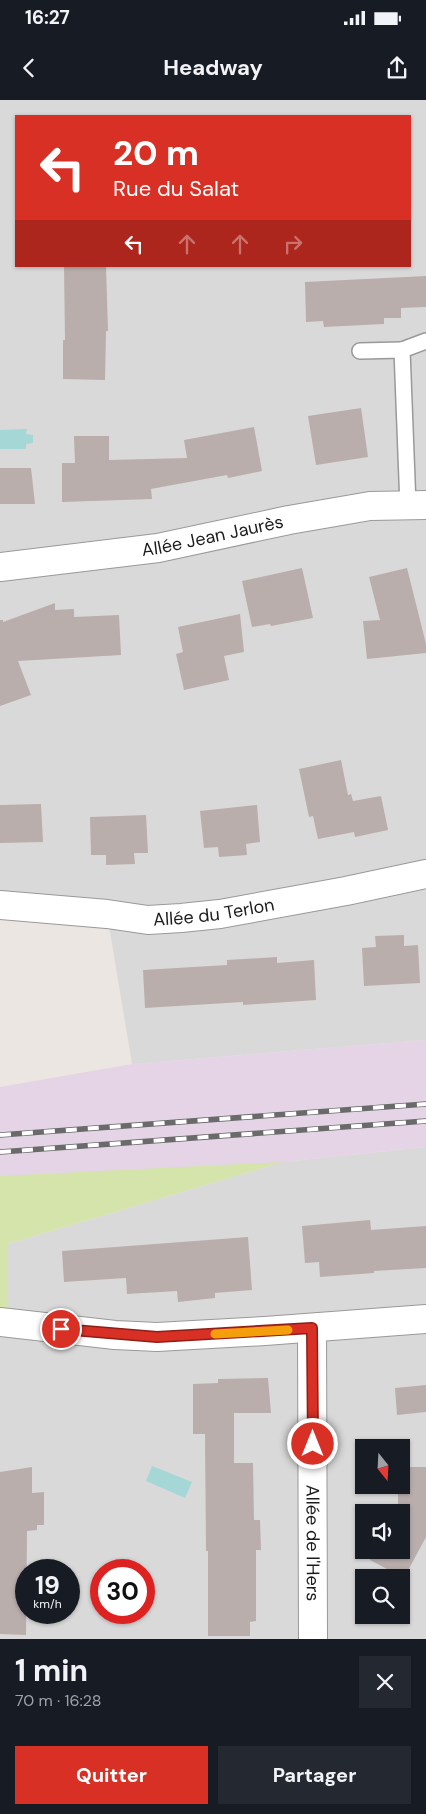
<!DOCTYPE html>
<html lang="fr">
<meta charset="utf-8">
<style>
body{margin:0;font-family:"DM Sans",sans-serif;background:#242831;color:#f1f3f6;height:100vh;display:flex;flex-direction:column;font-size:19px;white-space:nowrap}
*{box-sizing:border-box;margin:0}
p{font-size:16px;color:#9ea1a6}
.icon{flex:none;width:28px;height:28px;fill:none;stroke:currentColor;stroke-width:2;stroke-linecap:round;stroke-linejoin:round}
.map{position:relative;height:1539px;overflow:hidden}
.drawer{display:flex;flex-direction:column;background:#171b24;flex:1}
.drawer>*{flex:none}
.banner{position:absolute;left:15px;top:15px;width:396px;height:152px;border-radius:0px;box-shadow:0 1px 4px #0004;background:#d93025;color:#fff;overflow:hidden}
.needle{width:32px;rotate:162deg}
.fabs{position:absolute;left:355px;top:1339px;display:grid;gap:10px}
.fabs a{display:grid;place-items:center;width:55px;height:55px;border-radius:0px;background:#171b24;box-shadow:0 1px 4px #0004;font-size:25px}
.speed{position:absolute;left:15px;top:1459px;display:flex;gap:10px;font-size:25px;font-weight:700;text-align:center}
.speed>*{display:grid;place-content:center;width:65px;height:65px;border-radius:50%;background:#171b24;box-shadow:0 1px 4px #0004;line-height:1}
.speed small{font-size:12px;font-weight:400}
.speed .limit{border:8px solid #d22;background:#fff;color:#111}
.pin{position:absolute;display:grid;place-items:center;width:42px;height:42px;color:#fff;margin:-21px;border:2px solid #fff;border-radius:50%;box-shadow:0 1px 5px #0007}
.me{position:absolute;width:55px;margin:-28px;rotate:0deg;stroke-linejoin:round;filter:drop-shadow(0 0 4px #0008)}
.turn{display:flex;align-items:center;gap:18px;height:105px;padding:0 15px;font-size:22px}
.turn .icon{width:65px;height:65px;stroke-width:2.5}
.turn b{display:block;font-size:35px;line-height:42px}
.lanes{display:flex;align-items:center;height:48px;padding:0 15px;background:#0003;justify-content:center;gap:25px;direction:ltr}
.lanes .off{opacity:.35}
.round{display:grid;place-items:center;flex:none;width:52px;height:52px;border-radius:0px;background:#242831}
.headline{display:flex;align-items:center;justify-content:space-between;height:85px;padding:0 15px}
h1{font-size:30px;font-weight:700;line-height:38px}
.primary-button{display:flex;gap:10px;margin-top:auto;padding:10px 15px}
.primary-button a{flex:1;height:58px;border-radius:0px;background:#d93025;color:#fff;font-size:20px;font-weight:700;line-height:58px;text-align:center}
.primary-button a+a{background:#242831;color:#f1f3f6}
.status{display:flex;justify-content:space-between;align-items:center;height:35px;padding:0 25px;background:#171b24;direction:ltr}
.status svg{height:14px;fill:currentColor}
header{display:flex;justify-content:space-between;align-items:center;height:65px;padding:0 15px;background:#171b24;font-size:22px;font-weight:700}
.map>svg:first-child{display:block}
.residential{fill:#dad9d9;fill-rule:evenodd}
.industrial{fill:#e4d4e5}
.grass{fill:#d4e4aa}
.water{fill:#a5d7d7}
.building{fill:#b9aeac}
.lines{fill:none;stroke-linecap:round;stroke-linejoin:round}
.service-casing{stroke:#999;stroke-width:18}
.minor-casing{stroke:#999;stroke-width:30}
.service{stroke:#fff;stroke-width:15}
.minor{stroke:#fff;stroke-width:28}
.rail-casing{stroke:#6a6a6a;stroke-width:5.5}
.rail{stroke:#fff;stroke-width:4;stroke-dasharray:11;stroke-linecap:butt}
.route-casing{stroke:#8d1f18;stroke-width:12}
.route{stroke:#d93025;stroke-width:9}
.slow{stroke:#f59e0b;stroke-width:9}
.labels{text-anchor:middle;stroke-width:5;stroke-linejoin:round;paint-order:stroke}
.street-label{font-size:18px;fill:#1c1c1c;stroke:#fff}
</style>
<div class="status"><b>16:27</b><svg viewBox="0 0 49 12"><path d="M0 12V9h3v3zM5 12V6h3v6zM10 12V3h3v9zM15 12V0h3v12zM26 1h20v11H26zM47 4h2v5h-2z"/></svg></div>
<header><svg class="icon" aria-label="back" viewBox="0 0 24 24"><path d="M15 5l-7 7 7 7"/></svg>Headway<svg class="icon" aria-label="share" viewBox="0 0 24 24"><path d="M12 15V3M7 8l5-5 5 5M5 13v7h14v-7"/></svg></header>
<div class="map">
<svg width="426" height="1539" viewBox="0 0 426 1539">
<rect width="100%" height="100%" fill="#ece6e2"/>
<g class="residential">
<path d="M 0,0 L 426,0 L 426,940 L 132,964 L 107,814 L 0,805 ZM 16,16 L 410,16 L 410,166 L 16,166 Z"/>
<path d="M 426,1047 L 426,1539 L 0,1539 L 0,1222 L 7,1222 L 7,1144 L 283,1062 ZM 364,1348 L 401,1348 L 401,1385 L 364,1385 ZM 364,1412 L 401,1412 L 401,1450 L 364,1450 ZM 26,1470 L 69,1470 L 69,1512 L 26,1512 ZM 101,1470 L 144,1470 L 144,1512 L 101,1512 ZM 364,1478 L 401,1478 L 401,1515 L 364,1515 Z"/>
</g>
<path class="industrial" d="M 426,940 L 426,1047 L 283,1062 L 0,1133 L 0,987 L 132,964 Z"/>
<path class="grass" d="M 283,1062 L 7,1144 L 7,1223 L 0,1222 L 0,1076 Z"/>
<g class="water">
<path d="M 27,329 L 26,334 L 33,335 L 33,343 L 26,344 L 26,349 L 0,349 L 0,330 Z"/>
<path d="M 152,1366 L 192,1382 L 185,1398 L 146,1381 Z"/>
</g>
<g class="building">
<path d="M 64,166 L 106,166 L 108,231 L 106,231 L 105,280 L 63,279 L 63,240 L 65,240 Z"/>
<path d="M 426,176 L 426,207 L 401,208 L 401,218 L 384,218 L 384,224 L 324,227 L 323,221 L 306,222 L 305,182 Z"/>
<path d="M 361,308 L 368,357 L 316,365 L 308,316 Z"/>
<path d="M 254,327 L 262,371 L 228,378 L 227,375 L 151,389 L 152,399 L 62,402 L 62,363 L 75,363 L 74,336 L 109,336 L 109,360 L 187,358 L 184,340 Z"/>
<path d="M 0,368 L 31,368 L 35,404 L 0,404 Z"/>
<path d="M 302,468 L 313,518 L 271,526 L 270,524 L 252,527 L 242,481 Z"/>
<path d="M 407,468 L 426,544 L 426,553 L 367,559 L 363,521 L 380,520 L 369,477 Z"/>
<path d="M 55,503 L 55,510 L 74,509 L 74,517 L 119,515 L 121,555 L 18,561 L 31,595 L 0,606 L 0,520 L 3,520 L 3,522 Z"/>
<path d="M 240,514 L 244,552 L 224,556 L 229,580 L 184,590 L 176,554 L 183,552 L 178,527 Z"/>
<path d="M 341,660 L 348,695 L 351,694 L 353,701 L 381,696 L 388,730 L 355,737 L 354,732 L 318,739 L 313,716 L 309,717 L 299,669 Z"/>
<path d="M 41,704 L 43,742 L 0,743 L 0,705 Z"/>
<path d="M 257,705 L 260,742 L 246,744 L 247,755 L 219,757 L 218,747 L 204,748 L 200,711 Z"/>
<path d="M 146,715 L 148,753 L 134,753 L 135,764 L 106,765 L 106,755 L 91,755 L 90,717 Z"/>
<path d="M 404,835 L 404,846 L 418,845 L 420,883 L 364,886 L 362,848 L 376,847 L 375,836 Z"/>
<path d="M 277,857 L 277,863 L 314,860 L 316,900 L 243,905 L 243,902 L 145,908 L 143,870 L 227,865 L 227,860 Z"/>
<path d="M 370,1120 L 371,1130 L 426,1126 L 426,1168 L 374,1171 L 374,1173 L 320,1177 L 319,1162 L 305,1163 L 302,1126 Z"/>
<path d="M 248,1137 L 252,1190 L 215,1193 L 215,1198 L 178,1202 L 177,1191 L 127,1194 L 126,1178 L 64,1182 L 62,1151 Z"/>
<path d="M 268,1278 L 271,1313 L 234,1313 L 234,1363 L 253,1363 L 254,1420 L 260,1420 L 261,1450 L 256,1450 L 256,1521 L 250,1522 L 250,1536 L 208,1536 L 208,1451 L 206,1451 L 205,1334 L 193,1334 L 193,1284 L 218,1283 L 218,1279 Z"/>
<path d="M 426,1285 L 426,1312 L 397,1315 L 395,1288 Z"/>
<path d="M 32,1367 L 32,1393 L 44,1392 L 44,1425 L 37,1425 L 37,1430 L 27,1431 L 26,1535 L 0,1534 L 0,1372 Z"/>
<path d="M 401,1367 L 426,1367 L 426,1437 L 404,1478 L 370,1460 L 375,1450 L 401,1450 L 401,1412 L 396,1412 L 398,1409 L 398,1385 L 401,1385 Z"/>
</g>
<g class="lines">
<defs>
<g id="service">
<path d="M 360,251 L 402,250"/>
<path d="M 408,406 L 402,250 L 426,241"/>
</g>
<g id="minor">
<path id="s1" d="M 0,467 L 158,448 L 289,420 L 370,406 L 426,405"/>
<path id="s2" d="M 0,805 L 107,814 L 148,820 L 181,818 L 220,814 L 346,791 L 426,774"/>
<path d="M 0,1222 L 115,1235 L 157,1237 L 265,1231 L 426,1219"/>
<path id="s3" d="M 312,1228 L 313,1539"/>
</g>
</defs>
<use href="#service" class="service-casing"/>
<use href="#minor" class="minor-casing"/>
<use href="#service" class="service"/>
<use href="#minor" class="minor"/>
<defs>
<g id="rail">
<path d="M 0,1035 L 426,1004"/>
<path d="M 0,1052 L 426,1021"/>
</g>
</defs>
<use href="#rail" class="rail-casing"/>
<use href="#rail" class="rail"/>
</g>
<g class="lines">
<defs>
<path id="route" d="M 61,1229 L 157,1237 L 312,1228 L 313,1344"/>
</defs>
<use href="#route" class="route-casing"/>
<use href="#route" class="route"/>
<path class="slow" d="M 215,1234 L 288,1230"/>
</g>
<g class="labels">
<g class="street-label">
<text dy="6" stroke="none"><textPath href="#s1" startOffset="215">Allée Jean Jaurès</textPath></text>
<text dy="6" stroke="none"><textPath href="#s2" startOffset="215">Allée du Terlon</textPath></text>
<text dy="6" stroke="none"><textPath href="#s3" startOffset="215">Allée de l'Hers</textPath></text>
</g>
</g>
</svg>
<div class="fabs">
<a><svg class="needle" viewBox="-14 -14 28 28"><path d="M0-13l5 13h-10z" fill="#e53935"/><path d="M0 13l5-13h-10z" fill="#9ea1a6"/></svg></a>
<a><svg class="icon" aria-label="sound" viewBox="0 0 24 24"><path d="M4 9h4l5-4v14l-5-4H4zM17 9q2 3 0 6"/></svg></a>
<a><svg class="icon" aria-label="search" viewBox="0 0 24 24"><circle cx="10" cy="10" r="6"/><path d="M15 15l6 6"/></svg></a>
</div>
<div class="speed"><div>19<small>km/h</small></div><div class="limit">30</div></div>
<div class="pin" style="left:61px;top:1229px;background:#d93025"><svg class="icon" aria-label="arrive" viewBox="0 0 24 24"><path d="M6 21V4h12l-3 4 3 4H6"/></svg></div>
<svg class="me" style="left:313px;top:1344px" viewBox="-20 -20 40 40"><circle r="17" fill="#d93025" stroke="#fff" stroke-width="3"/><path d="M0-11L8 9 0 5-8 9z" fill="#fff"/></svg>
<div class="banner">
<div class="turn"><svg class="icon" aria-label="left" viewBox="0 0 24 24"><path d="M17 20v-9H6M10 6l-5 5 5 5"/></svg><div><b>20 m</b>Rue du Salat</div></div>
<div class="lanes"><svg class="icon" aria-label="left" viewBox="0 0 24 24"><path d="M17 20v-9H6M10 6l-5 5 5 5"/></svg><svg class="icon off" aria-label="ahead" viewBox="0 0 24 24"><path d="M12 20V5M6 11l6-6 6 6"/></svg><svg class="icon off" aria-label="ahead" viewBox="0 0 24 24"><path d="M12 20V5M6 11l6-6 6 6"/></svg><svg class="icon off" aria-label="right" viewBox="0 0 24 24"><path d="M7 20v-9h11M14 6l5 5-5 5"/></svg></div>
</div>
</div>
<section class="drawer">
<div class="headline"><div><h1>1 min</h1><p>70 m · 16:28</p></div><a class="round"><svg class="icon" aria-label="close" viewBox="0 0 24 24"><path d="M6 6l12 12M18 6L6 18"/></svg></a></div>
<div class="primary-button"><a>Quitter</a><a>Partager</a></div>
</section>
